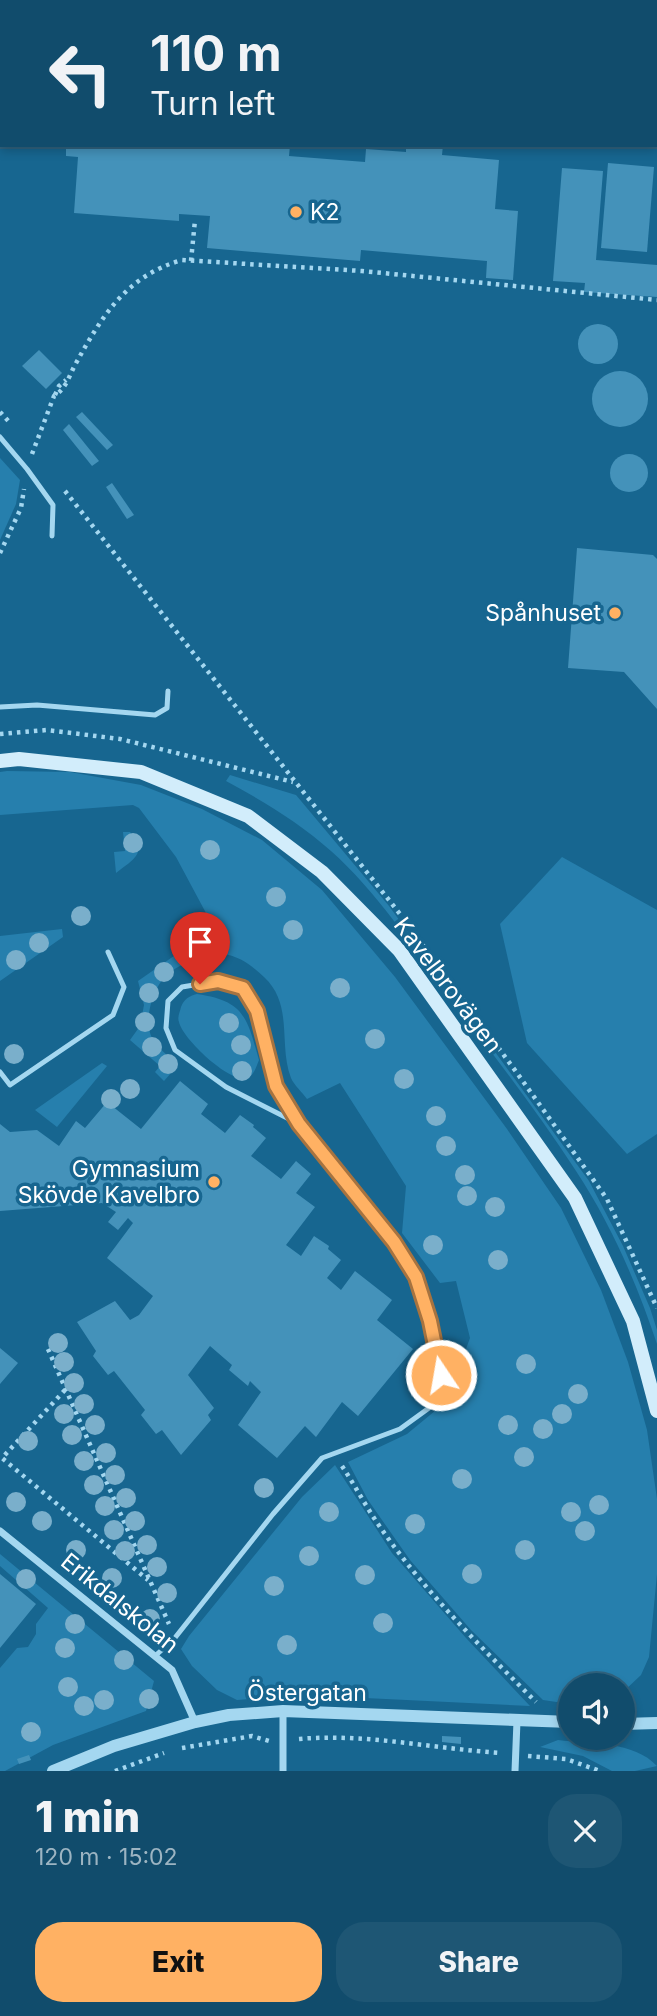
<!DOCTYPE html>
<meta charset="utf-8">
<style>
body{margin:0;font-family:Inter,sans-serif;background:#1e5674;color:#f1f3f6;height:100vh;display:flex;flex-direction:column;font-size:26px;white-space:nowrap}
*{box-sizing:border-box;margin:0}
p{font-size:23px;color:#9cb4c2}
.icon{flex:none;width:38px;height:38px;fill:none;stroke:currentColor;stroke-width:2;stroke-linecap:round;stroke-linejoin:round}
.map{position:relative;height:1771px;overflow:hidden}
.panel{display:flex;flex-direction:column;background:#114c6c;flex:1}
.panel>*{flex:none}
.banner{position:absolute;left:0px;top:0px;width:658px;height:147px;box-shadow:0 4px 10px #0003,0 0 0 2px #30637f;background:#114c6c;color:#f1f3f6;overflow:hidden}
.fabs{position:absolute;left:558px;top:1673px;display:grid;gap:14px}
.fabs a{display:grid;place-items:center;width:77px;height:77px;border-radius:50%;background:#114c6c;box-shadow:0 4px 10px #0003,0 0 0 2px #30637f;font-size:35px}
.pin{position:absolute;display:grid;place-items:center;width:60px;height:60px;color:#fff;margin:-72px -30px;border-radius:50% 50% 50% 0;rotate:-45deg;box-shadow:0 0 7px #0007}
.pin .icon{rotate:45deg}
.me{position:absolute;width:77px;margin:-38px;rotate:348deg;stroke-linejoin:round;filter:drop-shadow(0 0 5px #0008)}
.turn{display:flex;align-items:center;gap:24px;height:147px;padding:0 35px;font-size:32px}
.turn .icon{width:91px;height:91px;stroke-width:2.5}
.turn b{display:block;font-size:49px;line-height:60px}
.round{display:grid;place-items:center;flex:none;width:74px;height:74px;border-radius:28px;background:#1e5674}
.headline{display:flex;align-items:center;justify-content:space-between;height:119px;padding:0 35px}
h1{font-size:42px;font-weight:800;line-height:52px}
.button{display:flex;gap:14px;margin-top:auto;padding:14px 35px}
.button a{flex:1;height:80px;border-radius:28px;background:#ffb163;color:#111;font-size:28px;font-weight:800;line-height:80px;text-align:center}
.button a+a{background:#1e5674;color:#f1f3f6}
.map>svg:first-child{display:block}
.green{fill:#267fad}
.building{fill:#4492ba}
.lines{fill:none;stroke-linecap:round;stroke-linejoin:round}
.path{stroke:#a4d7f0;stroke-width:4.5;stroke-dasharray:3.5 5;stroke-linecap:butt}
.service{stroke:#a4d7f0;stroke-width:5}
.minor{stroke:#a4d7f0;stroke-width:7}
.tertiary{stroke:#a4d7f0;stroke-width:12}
.secondary{stroke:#d2edfb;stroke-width:14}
.tree{fill:#7aafcb}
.route-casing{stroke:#a67340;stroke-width:18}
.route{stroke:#ffb163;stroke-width:12}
.poi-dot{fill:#ffb163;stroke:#176690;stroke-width:2.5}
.labels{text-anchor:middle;stroke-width:7;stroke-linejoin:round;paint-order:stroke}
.poi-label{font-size:23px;fill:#fff;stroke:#176690;text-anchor:end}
.street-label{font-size:23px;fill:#fff;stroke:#176690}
</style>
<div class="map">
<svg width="657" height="1771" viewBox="0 0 657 1771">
<rect width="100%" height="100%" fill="#176690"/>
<g class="green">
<path d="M 0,458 L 20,480 L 16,504 L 0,540 Z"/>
<path d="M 7,771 L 70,772 L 141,785 L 202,809 L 262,840 L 322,890 L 395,977 L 507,1129 L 561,1208 L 601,1290 L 628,1362 L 647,1430 L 657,1499 L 657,1574 L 649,1657 L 641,1675 L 623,1692 L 623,1685 L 570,1685 L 570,1704 L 543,1700 L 471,1630 L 410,1560 L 368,1500 L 348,1462 L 407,1434 L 447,1401 L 470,1338 L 456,1281 L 440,1283 L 402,1233 L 406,1186 L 340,1083 L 307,1099 C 302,1092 294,1085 291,1078 C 278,1044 294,1005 264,977 C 252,966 240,956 223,954 C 206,953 181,963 168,974 C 153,986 143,1020 152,1038 C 157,1048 170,1057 178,1065 L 164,1081 L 155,1072 L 160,1066 L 130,1040 L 140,1026 L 144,1005 L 138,981 L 214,928 L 176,857 L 139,808 L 133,805 L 0,815 L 0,772 Z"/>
<path d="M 230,775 L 296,795 L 389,906 L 589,1181 L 623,1246 L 650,1308 L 657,1330 L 657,1344 C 637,1284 611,1224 576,1171 C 537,1111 492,1053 448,995 C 412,946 377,892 331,851 C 300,823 263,801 226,781 Z"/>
<path d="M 123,832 L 130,832 C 148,853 134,859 116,873 L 114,852 L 125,851 Z"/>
<path d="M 562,857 L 657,910 L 657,1134 L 627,1154 L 527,1043 L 500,924 Z"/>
<path d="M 62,929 L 63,937 L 0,981 L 0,936 Z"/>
<path d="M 197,994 C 245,1001 247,1018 259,1060 C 256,1067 254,1076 247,1078 C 230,1084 182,1038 179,1022 C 177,1017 180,1012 181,1007 C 184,999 189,996 197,994 Z"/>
<path d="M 102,1063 L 107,1066 L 57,1127 L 35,1110 Z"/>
<path d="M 335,1465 L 392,1553 L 466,1638 L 530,1706 L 303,1695 L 237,1700 L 217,1690 L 192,1666 L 181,1649 L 189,1636 L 302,1497 Z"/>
<path d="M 0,1554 L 154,1681 L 146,1711 L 53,1745 L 5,1771 L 0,1771 L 0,1668 L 17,1648 L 28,1647 L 36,1634 L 36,1624 L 48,1608 L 0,1566 Z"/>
<path d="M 558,1740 C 590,1744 634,1741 657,1766 L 635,1771 L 612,1771 L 583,1756 L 540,1747 Z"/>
</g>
<g class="building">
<path d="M 66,145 L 290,145 L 289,156 L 365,162 L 366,149 L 406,152 L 406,145 L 443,145 L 442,155 L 499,160 L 495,209 L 518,211 L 513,280 L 486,278 L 487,261 L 361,250 L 360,261 L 207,248 L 210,216 L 179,214 L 179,221 L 74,213 L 78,157 L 66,156 Z"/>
<path d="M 608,163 L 654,167 L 647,252 L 601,248 Z"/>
<path d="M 562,168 L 603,171 L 596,260 L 657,265 L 657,297 L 584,292 L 585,283 L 553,281 Z"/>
<circle cx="598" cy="344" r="20"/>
<path d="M 39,350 L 62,373 L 46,389 L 22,366 Z"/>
<circle cx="620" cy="399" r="28"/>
<path d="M 82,412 L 113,445 L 107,450 L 76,417 Z"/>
<path d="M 69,424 L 99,461 L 92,466 L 63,430 Z"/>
<circle cx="629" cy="473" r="19"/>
<path d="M 112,483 L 134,515 L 127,519 L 106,487 Z"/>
<path d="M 577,548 L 653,555 L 657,559 L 657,709 L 624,672 L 568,668 Z"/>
<path d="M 180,1081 L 208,1104 L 201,1114 L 225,1133 L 240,1115 L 254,1125 L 253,1127 L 266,1138 L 251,1156 L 281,1179 L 296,1161 L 311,1174 L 296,1193 L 315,1207 L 286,1245 L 301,1256 L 314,1236 L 329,1246 L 328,1249 L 341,1260 L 327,1278 L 341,1290 L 355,1271 L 392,1300 L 377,1320 L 413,1349 L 358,1416 L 342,1402 L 316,1437 L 305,1426 L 277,1458 L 238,1425 L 261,1392 L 250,1381 L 248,1386 L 229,1370 L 232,1365 L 210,1346 L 188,1375 L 214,1408 L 208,1415 L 211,1420 L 181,1455 L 162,1430 L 156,1434 L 141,1415 L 145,1410 L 114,1371 L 108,1375 L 93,1356 L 96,1351 L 77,1322 L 115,1301 L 130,1320 L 139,1315 L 153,1296 L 107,1258 L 133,1223 L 128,1218 L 118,1230 L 108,1222 L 116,1212 L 102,1203 L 0,1211 L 0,1124 L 10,1132 L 37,1130 L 59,1146 L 76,1121 L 85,1128 L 107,1102 L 141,1129 Z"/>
<path d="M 0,1348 L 18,1363 L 0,1384 Z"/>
<path d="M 0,1574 L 36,1604 L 0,1648 Z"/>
<path d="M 442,1736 L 461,1737 L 461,1744 L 442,1742 Z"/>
<path d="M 29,1755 L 31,1760 L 19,1764 L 17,1759 Z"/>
</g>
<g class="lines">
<g class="path">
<path d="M 656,127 L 657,127"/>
<path d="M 191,261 L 195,220"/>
<path d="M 55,395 L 59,386 L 66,380"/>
<path d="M 0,412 L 11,424"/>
<path d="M 32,454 L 54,396 C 66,389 69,376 75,365 C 102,316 126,276 182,260 L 362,271 L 657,300"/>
<path d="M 65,491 L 400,914 L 517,1073 L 607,1199 L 657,1308"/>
<path d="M 0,553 L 21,508 L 24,489"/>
<path d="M 0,734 L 47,730 L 120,739 L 293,782"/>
<path d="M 48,1349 L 169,1624"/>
<path d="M 65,1390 L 2,1458 L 148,1580"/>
<path d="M 342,1466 C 354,1484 364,1503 376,1521 C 421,1588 479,1645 536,1702"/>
<path d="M 299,1739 C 366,1733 435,1749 502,1753"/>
<path d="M 182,1748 L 252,1736 L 269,1741"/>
<path d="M 528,1756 L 566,1759 L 600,1771"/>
<path d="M 115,1771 L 164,1753"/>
</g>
<g class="service">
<path d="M 0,437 L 27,469 L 53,505 L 52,536"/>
<path d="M 0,707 L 37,705 L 155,715 L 167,708 L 168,691"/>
<path d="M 0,1072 L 10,1085 L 113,1015 L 124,987 L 108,952"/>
<path d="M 155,1656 L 174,1639 L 273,1514 L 322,1458 L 400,1429 L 429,1408 L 441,1375 L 430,1321 L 416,1277 L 394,1242 L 299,1124 L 276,1086 L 257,1011 L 243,988 L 217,981 L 182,987 L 168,1001 L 166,1028 L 175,1050 L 226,1087 L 299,1124"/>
</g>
<g class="minor">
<path d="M 0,58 L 2,58"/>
<path d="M 656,105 L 657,105"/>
<path d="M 0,1531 L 172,1670 L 195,1722"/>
<path d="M 283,1771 L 283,1711"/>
<path d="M 515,1771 L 517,1721"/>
</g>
<g class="tertiary">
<path d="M 623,1724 L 657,1723"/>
<path d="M 53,1771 L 114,1746 L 195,1722 L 229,1715 L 283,1711 L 570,1722"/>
</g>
<path class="secondary" d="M 0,761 L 19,759 L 141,772 L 248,816 L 322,872 L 399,950 L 575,1198 L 633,1321 L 657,1411"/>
</g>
<g class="tree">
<circle cx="133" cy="843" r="10"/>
<circle cx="210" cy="850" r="10"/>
<circle cx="276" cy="897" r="10"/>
<circle cx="81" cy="916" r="10"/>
<circle cx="293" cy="930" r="10"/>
<circle cx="39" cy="943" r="10"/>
<circle cx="211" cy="947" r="10"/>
<circle cx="186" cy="956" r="10"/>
<circle cx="16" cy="960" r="10"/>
<circle cx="164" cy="972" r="10"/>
<circle cx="340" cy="988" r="10"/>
<circle cx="149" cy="993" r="10"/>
<circle cx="145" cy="1022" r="10"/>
<circle cx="229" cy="1023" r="10"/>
<circle cx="375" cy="1039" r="10"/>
<circle cx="241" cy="1045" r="10"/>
<circle cx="152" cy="1047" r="10"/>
<circle cx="14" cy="1054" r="10"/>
<circle cx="168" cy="1064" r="10"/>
<circle cx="242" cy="1071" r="10"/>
<circle cx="404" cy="1079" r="10"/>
<circle cx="130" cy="1089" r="10"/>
<circle cx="111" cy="1099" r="10"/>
<circle cx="436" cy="1116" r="10"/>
<circle cx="446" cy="1146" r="10"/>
<circle cx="465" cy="1175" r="10"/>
<circle cx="467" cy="1196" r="10"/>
<circle cx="495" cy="1207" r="10"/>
<circle cx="433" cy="1245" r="10"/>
<circle cx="498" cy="1260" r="10"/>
<circle cx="58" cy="1343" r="10"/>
<circle cx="64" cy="1362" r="10"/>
<circle cx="526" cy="1364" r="10"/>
<circle cx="416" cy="1370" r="10"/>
<circle cx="74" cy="1383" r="10"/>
<circle cx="578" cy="1394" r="10"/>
<circle cx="84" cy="1404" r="10"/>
<circle cx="64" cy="1414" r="10"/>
<circle cx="562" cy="1414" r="10"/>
<circle cx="95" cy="1425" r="10"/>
<circle cx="508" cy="1425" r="10"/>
<circle cx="543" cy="1429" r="10"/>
<circle cx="72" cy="1435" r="10"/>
<circle cx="28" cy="1441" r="10"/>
<circle cx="106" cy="1453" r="10"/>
<circle cx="524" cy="1457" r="10"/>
<circle cx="84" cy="1461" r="10"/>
<circle cx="115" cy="1475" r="10"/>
<circle cx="462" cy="1479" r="10"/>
<circle cx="94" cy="1485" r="10"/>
<circle cx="264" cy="1488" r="10"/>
<circle cx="126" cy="1498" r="10"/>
<circle cx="16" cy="1502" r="10"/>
<circle cx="599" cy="1505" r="10"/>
<circle cx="105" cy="1506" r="10"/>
<circle cx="329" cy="1512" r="10"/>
<circle cx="571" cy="1512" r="10"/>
<circle cx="42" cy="1521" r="10"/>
<circle cx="135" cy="1521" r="10"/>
<circle cx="415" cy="1524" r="10"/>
<circle cx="114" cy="1530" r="10"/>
<circle cx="585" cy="1531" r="10"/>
<circle cx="147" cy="1545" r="10"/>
<circle cx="76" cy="1550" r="10"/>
<circle cx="525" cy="1550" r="10"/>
<circle cx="125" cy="1551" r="10"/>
<circle cx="309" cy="1556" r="10"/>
<circle cx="157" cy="1567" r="10"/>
<circle cx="472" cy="1574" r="10"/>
<circle cx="365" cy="1575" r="10"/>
<circle cx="112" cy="1578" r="10"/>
<circle cx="26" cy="1579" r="10"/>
<circle cx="274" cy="1586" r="10"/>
<circle cx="167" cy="1593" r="10"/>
<circle cx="150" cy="1619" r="10"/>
<circle cx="383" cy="1623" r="10"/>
<circle cx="75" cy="1624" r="10"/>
<circle cx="287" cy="1645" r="10"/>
<circle cx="65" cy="1648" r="10"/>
<circle cx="124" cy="1660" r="10"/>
<circle cx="68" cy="1687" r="10"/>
<circle cx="149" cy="1699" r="10"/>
<circle cx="104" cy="1700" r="10"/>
<circle cx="84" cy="1706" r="10"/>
<circle cx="31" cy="1732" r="10"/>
</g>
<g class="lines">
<defs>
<path id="route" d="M 200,984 L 218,981 L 243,988 L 257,1011 L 276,1086 L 299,1124 L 394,1242 L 416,1277 L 430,1321 L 441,1375"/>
</defs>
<use href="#route" class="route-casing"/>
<use href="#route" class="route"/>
</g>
<g class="poi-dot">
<circle cx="296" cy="212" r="7"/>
<circle cx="615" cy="613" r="7"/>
<circle cx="214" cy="1182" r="7"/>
</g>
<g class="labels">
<g class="poi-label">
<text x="310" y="220" text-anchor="start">K2</text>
<text x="601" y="621">Spånhuset</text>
<text x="200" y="1177">Gymnasium<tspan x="200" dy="26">Skövde Kavelbro</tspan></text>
</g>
<g class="street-label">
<text transform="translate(448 985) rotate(53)" y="8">Kavelbrovägen</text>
<text transform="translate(120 1603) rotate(39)" y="8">Erikdalskolan</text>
<text x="307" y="1701">Östergatan</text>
</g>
</g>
</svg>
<div class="fabs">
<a><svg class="icon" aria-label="sound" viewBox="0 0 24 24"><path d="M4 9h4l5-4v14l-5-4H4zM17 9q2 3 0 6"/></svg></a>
</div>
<div class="pin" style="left:200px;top:984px;background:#d93025"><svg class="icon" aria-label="arrive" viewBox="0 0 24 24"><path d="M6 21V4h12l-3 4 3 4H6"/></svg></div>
<svg class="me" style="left:441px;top:1375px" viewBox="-20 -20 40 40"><circle r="17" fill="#ffb163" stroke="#fff" stroke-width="3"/><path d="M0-11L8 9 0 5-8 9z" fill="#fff"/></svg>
<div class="banner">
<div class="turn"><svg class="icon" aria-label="left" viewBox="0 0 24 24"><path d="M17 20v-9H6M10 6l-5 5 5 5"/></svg><div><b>110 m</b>Turn left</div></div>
</div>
</div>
<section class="panel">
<div class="headline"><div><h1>1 min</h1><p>120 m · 15:02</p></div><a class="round"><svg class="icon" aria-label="close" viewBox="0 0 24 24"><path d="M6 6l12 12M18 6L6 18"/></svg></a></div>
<div class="button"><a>Exit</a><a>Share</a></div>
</section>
